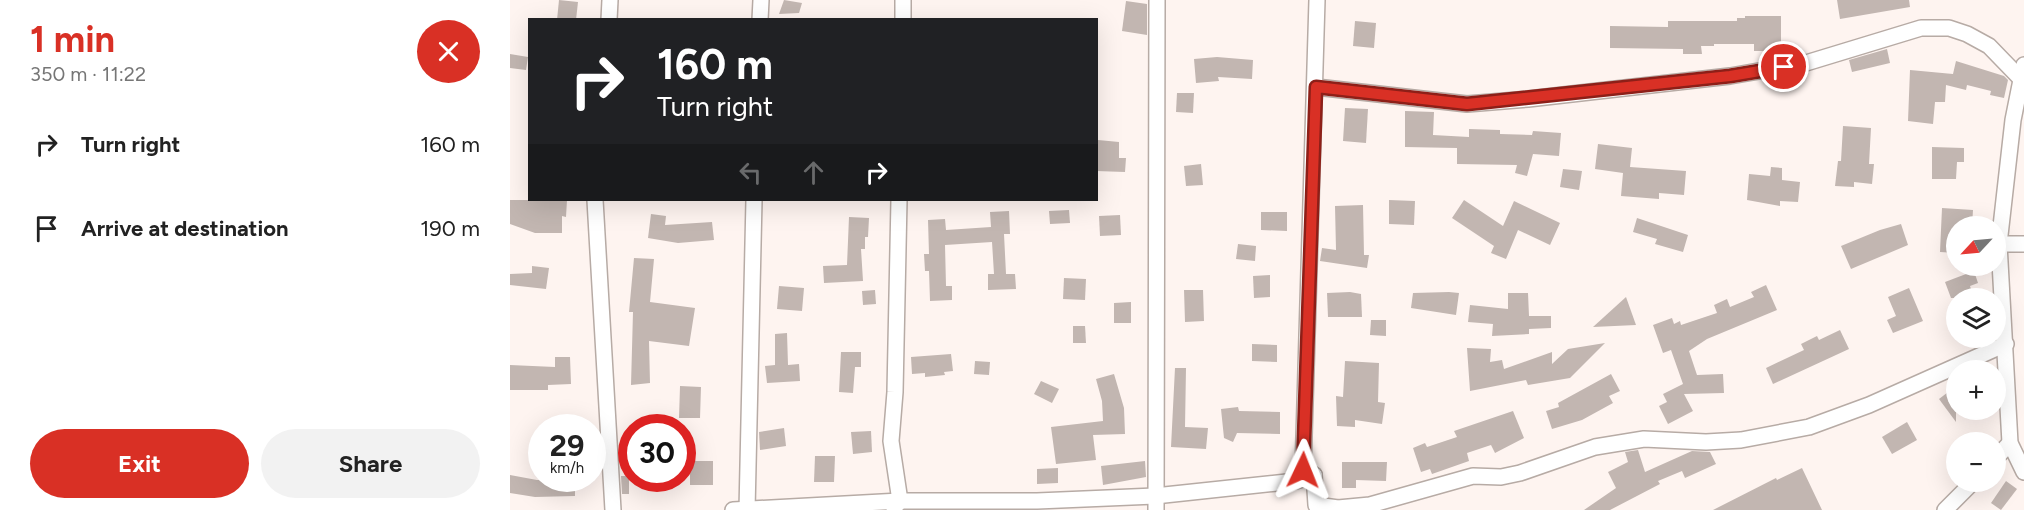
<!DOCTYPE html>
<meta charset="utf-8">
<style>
body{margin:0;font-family:Figtree,sans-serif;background:#f2f2f2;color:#222;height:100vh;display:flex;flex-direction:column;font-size:22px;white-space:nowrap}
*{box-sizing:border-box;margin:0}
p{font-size:20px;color:#767676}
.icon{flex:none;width:33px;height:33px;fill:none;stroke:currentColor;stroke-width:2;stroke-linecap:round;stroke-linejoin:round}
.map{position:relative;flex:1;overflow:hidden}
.panel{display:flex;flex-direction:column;background:#fff;width:510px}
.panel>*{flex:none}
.hud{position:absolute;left:18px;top:18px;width:570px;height:183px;border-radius:0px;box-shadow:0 6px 24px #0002;background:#202124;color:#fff;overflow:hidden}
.needle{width:39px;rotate:244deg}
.buttons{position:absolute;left:1436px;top:216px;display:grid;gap:12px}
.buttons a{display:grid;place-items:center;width:60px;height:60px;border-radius:50%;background:#fff;box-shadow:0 6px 24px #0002;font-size:30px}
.speed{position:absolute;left:18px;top:414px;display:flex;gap:12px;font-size:30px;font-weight:700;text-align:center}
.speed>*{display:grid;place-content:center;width:78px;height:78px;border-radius:50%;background:#fff;box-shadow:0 6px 24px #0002;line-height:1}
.speed small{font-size:15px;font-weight:400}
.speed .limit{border:9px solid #d22;background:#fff;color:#111}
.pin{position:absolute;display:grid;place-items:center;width:51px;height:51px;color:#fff;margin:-26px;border:3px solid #fff;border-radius:50%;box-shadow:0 2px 6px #0007}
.me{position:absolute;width:66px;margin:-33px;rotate:2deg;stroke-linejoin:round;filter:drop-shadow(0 0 4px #0008)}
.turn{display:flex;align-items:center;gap:21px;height:126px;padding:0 30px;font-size:27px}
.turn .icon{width:78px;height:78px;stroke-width:2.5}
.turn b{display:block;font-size:42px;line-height:51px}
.lanes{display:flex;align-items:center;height:57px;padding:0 30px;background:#0003;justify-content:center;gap:30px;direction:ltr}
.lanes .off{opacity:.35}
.round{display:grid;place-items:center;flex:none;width:63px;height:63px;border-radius:32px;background:#f2f2f2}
.overview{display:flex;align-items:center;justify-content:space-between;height:102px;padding:0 30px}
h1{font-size:36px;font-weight:700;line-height:45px;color:#d93025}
.cta{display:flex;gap:12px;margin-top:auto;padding:12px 30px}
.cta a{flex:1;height:69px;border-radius:36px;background:#d93025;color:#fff;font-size:24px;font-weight:700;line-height:69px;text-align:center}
.cta a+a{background:#f2f2f2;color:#222}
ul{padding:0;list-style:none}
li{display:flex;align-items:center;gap:18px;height:84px;padding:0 30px}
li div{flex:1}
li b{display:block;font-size:22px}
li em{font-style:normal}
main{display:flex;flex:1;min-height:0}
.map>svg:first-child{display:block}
.building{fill:#c2b6b1}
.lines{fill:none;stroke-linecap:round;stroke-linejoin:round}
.street-casing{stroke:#b7aba5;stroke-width:18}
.street{stroke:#fff;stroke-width:15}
.route-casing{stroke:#8d1f18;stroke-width:15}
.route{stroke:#d93025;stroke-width:10}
</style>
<main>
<section class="panel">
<div class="overview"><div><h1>1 min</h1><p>350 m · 11:22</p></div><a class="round" style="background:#d93025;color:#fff"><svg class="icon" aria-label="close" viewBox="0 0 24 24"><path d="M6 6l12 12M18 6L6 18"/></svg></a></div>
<ul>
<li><svg class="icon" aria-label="right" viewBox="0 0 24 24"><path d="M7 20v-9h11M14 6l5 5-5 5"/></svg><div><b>Turn right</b></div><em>160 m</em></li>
<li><svg class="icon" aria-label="arrive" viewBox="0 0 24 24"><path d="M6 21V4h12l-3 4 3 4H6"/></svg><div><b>Arrive at destination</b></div><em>190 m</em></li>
</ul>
<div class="cta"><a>Exit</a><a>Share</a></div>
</section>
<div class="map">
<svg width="1514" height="510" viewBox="0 0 1514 510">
<rect width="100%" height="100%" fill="#fef4f0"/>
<g class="building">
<path d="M 49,0 L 68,2 L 66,20 L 47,20 Z"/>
<path d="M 274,0 L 292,3 L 289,13 L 269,14 Z"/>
<path d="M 1327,0 L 1399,0 L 1400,7 L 1330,19 Z"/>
<path d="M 616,1 L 637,4 L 637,35 L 612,31 Z"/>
<path d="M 1235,16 L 1271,16 L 1271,44 L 1263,44 L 1263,51 L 1244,51 L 1244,44 L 1204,44 L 1204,46 L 1191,46 L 1192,54 L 1173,54 L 1173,49 L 1100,48 L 1100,26 L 1158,27 L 1158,21 L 1227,21 L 1227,18 L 1235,18 Z"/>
<path d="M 845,21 L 866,23 L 864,48 L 843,46 Z"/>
<path d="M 1377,49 L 1380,63 L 1342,72 L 1339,60 Z"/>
<path d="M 0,54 L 18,57 L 16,70 L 0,68 Z"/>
<path d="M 707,57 L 743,60 L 742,79 L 708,77 L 709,81 L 686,83 L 684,59 Z"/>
<path d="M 1446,61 L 1494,76 L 1498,80 L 1494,98 L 1480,95 L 1481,91 L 1457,85 L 1456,90 L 1436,85 L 1435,102 L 1425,102 L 1423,124 L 1398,121 L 1400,70 L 1443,74 Z"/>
<path d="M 667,93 L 684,93 L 683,113 L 666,112 Z"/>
<path d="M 835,108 L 858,109 L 856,143 L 833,141 Z"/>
<path d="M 895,111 L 924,112 L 923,135 L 959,137 L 959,129 L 990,130 L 990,134 L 1022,135 L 1023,131 L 1051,133 L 1049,156 L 1023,154 L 1017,176 L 1005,173 L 1007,165 L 947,164 L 947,148 L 895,147 Z"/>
<path d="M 1333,126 L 1361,128 L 1359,164 L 1364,164 L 1362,184 L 1344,182 L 1344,187 L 1325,186 L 1328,161 L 1331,161 Z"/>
<path d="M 588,140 L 609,142 L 609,158 L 616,158 L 615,172 L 586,171 Z"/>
<path d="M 1088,144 L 1122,148 L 1120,167 L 1176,171 L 1174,195 L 1149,193 L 1149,199 L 1111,196 L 1113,173 L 1085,169 Z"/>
<path d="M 1422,147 L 1454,148 L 1454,162 L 1447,162 L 1446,179 L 1422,179 Z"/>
<path d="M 691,164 L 693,185 L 676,186 L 674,166 Z"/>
<path d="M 1261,167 L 1272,168 L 1272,180 L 1290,182 L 1288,202 L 1270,201 L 1270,206 L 1237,200 L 1239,174 L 1260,176 Z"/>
<path d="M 1053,169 L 1072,171 L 1069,190 L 1050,187 Z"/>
<path d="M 0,200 L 57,200 L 56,217 L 52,216 L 52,233 L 25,233 L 0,224 Z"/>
<path d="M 879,200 L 905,201 L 904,225 L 879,224 Z"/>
<path d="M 954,200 L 993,226 L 1004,201 L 1050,223 L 1040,245 L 1008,230 L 996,259 L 981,253 L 984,246 L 942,218 Z"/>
<path d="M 853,205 L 854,255 L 859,255 L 857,268 L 810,261 L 812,248 L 826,250 L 825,206 Z"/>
<path d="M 1432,208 L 1463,210 L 1462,226 L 1446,226 L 1446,253 L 1430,252 Z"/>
<path d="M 559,210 L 560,223 L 540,224 L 539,211 Z"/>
<path d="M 499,211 L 500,234 L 494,234 L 496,274 L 505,274 L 506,289 L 478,290 L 478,274 L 484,274 L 482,242 L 435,245 L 436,286 L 442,286 L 442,300 L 420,301 L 419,271 L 415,271 L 414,254 L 419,254 L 418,220 L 435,219 L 436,230 L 481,227 L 480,212 Z"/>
<path d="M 751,212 L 777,212 L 777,231 L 751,230 Z"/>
<path d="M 141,214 L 156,216 L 155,225 L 202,222 L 204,240 L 168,243 L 138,238 Z"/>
<path d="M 610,215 L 611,235 L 590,236 L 589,216 Z"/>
<path d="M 339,217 L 359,218 L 358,237 L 355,237 L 355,249 L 351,249 L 353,281 L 314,283 L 313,266 L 337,265 Z"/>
<path d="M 1127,218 L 1178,235 L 1173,252 L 1145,244 L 1147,239 L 1123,232 Z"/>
<path d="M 1391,224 L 1398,245 L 1341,269 L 1331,246 L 1370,230 Z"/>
<path d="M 728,244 L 746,246 L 745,261 L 726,259 Z"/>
<path d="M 124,258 L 144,259 L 140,302 L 185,308 L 179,346 L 139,341 L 140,383 L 121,385 L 123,312 L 119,312 Z"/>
<path d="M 22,266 L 39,268 L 36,289 L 0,285 L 0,274 L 22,273 Z"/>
<path d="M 1464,271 L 1468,283 L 1460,286 L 1464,298 L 1441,298 L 1435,282 Z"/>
<path d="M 760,275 L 760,297 L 744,298 L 743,276 Z"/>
<path d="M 554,278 L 576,279 L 575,300 L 553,299 Z"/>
<path d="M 1256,285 L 1267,310 L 1197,339 L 1179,351 L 1187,375 L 1213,374 L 1214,393 L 1174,394 L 1183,411 L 1158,424 L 1149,406 L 1157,402 L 1153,394 L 1173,384 L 1161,350 L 1153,353 L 1143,325 L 1162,318 L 1164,324 L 1170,321 L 1171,325 L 1207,313 L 1204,305 L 1217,299 L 1220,307 L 1244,297 L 1241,292 Z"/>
<path d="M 269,286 L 294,288 L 292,311 L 267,309 Z"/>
<path d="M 1399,288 L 1413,321 L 1383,333 L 1377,320 L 1386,316 L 1378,297 Z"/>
<path d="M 365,290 L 366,304 L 353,305 L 352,291 Z"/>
<path d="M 674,290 L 693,290 L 694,321 L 675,322 Z"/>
<path d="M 840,292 L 851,294 L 852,317 L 818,317 L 817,293 Z"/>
<path d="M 939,292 L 949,293 L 946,315 L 901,308 L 903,293 Z"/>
<path d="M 998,293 L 1018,293 L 1019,316 L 1041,316 L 1041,328 L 1019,329 L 1019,334 L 982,336 L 983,324 L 958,322 L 960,305 L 998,309 Z"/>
<path d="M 1116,297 L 1126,325 L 1083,327 Z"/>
<path d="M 621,302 L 621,323 L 604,323 L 604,303 Z"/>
<path d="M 861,320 L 876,320 L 876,336 L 860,335 Z"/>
<path d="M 563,326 L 575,326 L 576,343 L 563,343 Z"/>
<path d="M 1330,330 L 1339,349 L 1263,384 L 1256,368 L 1294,350 L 1291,344 L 1307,336 L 1309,340 Z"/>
<path d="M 277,333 L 278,365 L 289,364 L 290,381 L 257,383 L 255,366 L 265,365 L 265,334 Z"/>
<path d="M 1095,343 L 1060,378 L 1018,385 L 1016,380 L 960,391 L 957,348 L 981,349 L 980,362 L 992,360 L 994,369 L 1042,352 L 1042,364 L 1058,349 Z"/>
<path d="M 742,344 L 767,345 L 767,362 L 742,361 Z"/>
<path d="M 331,352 L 351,352 L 351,367 L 345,367 L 343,393 L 329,392 Z"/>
<path d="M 441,354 L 443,371 L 434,372 L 435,375 L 415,377 L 415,373 L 402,374 L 401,357 Z"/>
<path d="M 45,357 L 60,357 L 61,384 L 38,385 L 38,390 L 0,390 L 0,365 L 45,367 Z"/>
<path d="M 465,361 L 480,362 L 479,375 L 464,374 Z"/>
<path d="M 835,361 L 869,363 L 868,402 L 875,403 L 872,424 L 845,420 L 845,427 L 827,426 L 826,396 L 833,397 Z"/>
<path d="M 665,368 L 676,368 L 675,427 L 698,428 L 696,449 L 661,447 Z"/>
<path d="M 604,374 L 614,408 L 615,434 L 583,435 L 586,460 L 546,464 L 541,427 L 593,421 L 592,401 L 586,379 Z"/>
<path d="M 1101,374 L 1110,391 L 1099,396 L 1103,403 L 1072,420 L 1042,429 L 1036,411 L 1049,407 L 1048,403 Z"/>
<path d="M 531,381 L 549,389 L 542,403 L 524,394 Z"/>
<path d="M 170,386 L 191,387 L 190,418 L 169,418 Z"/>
<path d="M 1446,386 L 1446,422 L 1429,399 Z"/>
<path d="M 728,407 L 729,411 L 770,412 L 770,434 L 727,433 L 723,442 L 714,438 L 711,409 Z"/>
<path d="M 1003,411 L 1014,438 L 985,453 L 981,445 L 957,453 L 959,461 L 922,474 L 920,469 L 911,472 L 903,448 L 915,443 L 917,447 L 947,437 L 944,431 Z"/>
<path d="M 1397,422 L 1407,440 L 1382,454 L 1372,437 Z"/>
<path d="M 274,428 L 276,446 L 250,450 L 249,432 Z"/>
<path d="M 361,431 L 362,452 L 343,454 L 341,432 Z"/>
<path d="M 1128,450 L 1135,472 L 1182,451 L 1200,452 L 1206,464 L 1175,478 L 1172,471 L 1148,481 L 1150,484 L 1100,510 L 1074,510 L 1106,488 L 1098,472 L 1118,462 L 1115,452 Z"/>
<path d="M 305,456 L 325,456 L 324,482 L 304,482 Z"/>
<rect x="180" y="461" width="23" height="24"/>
<path d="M 635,461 L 636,477 L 593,485 L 591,466 Z"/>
<path d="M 832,462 L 877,462 L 876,481 L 846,480 L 846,488 L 832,488 Z"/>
<path d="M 548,468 L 548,483 L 527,484 L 527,469 Z"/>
<path d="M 1292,468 L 1312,510 L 1203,510 L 1266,478 L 1267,480 Z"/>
<path d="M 0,475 L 27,480 L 65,480 L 65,496 L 25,497 L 0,493 Z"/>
<path d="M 111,476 L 119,476 L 119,494 L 112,494 Z"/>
<path d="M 1496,481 L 1507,489 L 1491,510 L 1481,503 Z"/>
</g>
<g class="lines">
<defs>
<g id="street">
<path d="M 99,20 L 100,0"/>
<path d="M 250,20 L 251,0"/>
<path d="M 393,20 L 393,0"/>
<path d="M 1514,65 L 1503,120 L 1489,244 L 1500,443 L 1514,472"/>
<path d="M 806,87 L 957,104 L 1018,99 L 1220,76 L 1296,63 L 1411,28 L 1439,28 L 1457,34 L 1479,46 L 1511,79"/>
<path d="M 85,200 L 103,510"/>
<path d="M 1489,244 L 1514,244"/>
<path d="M 1485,459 L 1500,443"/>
<path d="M 804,475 L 806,505 L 828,508 L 860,505 L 963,476 L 991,477 L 1010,473 L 1085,447 L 1134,439 L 1196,442 L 1231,440 L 1299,427 L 1359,405 L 1496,344"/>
<path d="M 804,475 L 793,470 L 807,0"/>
<path d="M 384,508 L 390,501 L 381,441 L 385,392 L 389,200"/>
<path d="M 223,510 L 390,501 L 527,501 L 645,496 L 786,481 L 804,475"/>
<path d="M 237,510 L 244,200"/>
<path d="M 646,510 L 647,0"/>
<path d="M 1435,510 L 1463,482"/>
</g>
</defs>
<use href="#street" class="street-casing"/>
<use href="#street" class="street"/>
</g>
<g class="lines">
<defs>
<path id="route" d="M 793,470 L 806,87 L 957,104 L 1220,76 L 1274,67"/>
</defs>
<use href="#route" class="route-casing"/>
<use href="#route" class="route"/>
</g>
</svg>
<div class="buttons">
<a><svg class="needle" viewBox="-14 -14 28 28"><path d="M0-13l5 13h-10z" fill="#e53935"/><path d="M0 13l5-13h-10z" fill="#767676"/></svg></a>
<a><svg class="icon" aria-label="layers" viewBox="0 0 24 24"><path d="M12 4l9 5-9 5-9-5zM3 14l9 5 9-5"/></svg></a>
<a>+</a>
<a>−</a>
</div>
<div class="speed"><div>29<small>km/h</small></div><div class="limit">30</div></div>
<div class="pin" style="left:1274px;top:67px;background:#d93025"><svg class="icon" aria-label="arrive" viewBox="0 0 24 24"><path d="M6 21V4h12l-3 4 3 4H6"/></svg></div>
<svg class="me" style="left:793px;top:470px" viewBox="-20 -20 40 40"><path d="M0-17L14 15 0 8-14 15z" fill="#d93025" stroke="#fff" stroke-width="4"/></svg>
<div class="hud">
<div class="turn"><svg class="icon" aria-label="right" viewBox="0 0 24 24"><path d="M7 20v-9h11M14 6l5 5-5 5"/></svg><div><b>160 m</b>Turn right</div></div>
<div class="lanes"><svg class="icon off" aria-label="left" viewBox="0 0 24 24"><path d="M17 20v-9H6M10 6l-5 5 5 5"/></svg><svg class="icon off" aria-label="ahead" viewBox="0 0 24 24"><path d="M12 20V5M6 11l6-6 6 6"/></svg><svg class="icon" aria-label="right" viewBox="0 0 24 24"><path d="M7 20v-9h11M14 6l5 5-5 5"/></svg></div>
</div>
</div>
</main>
